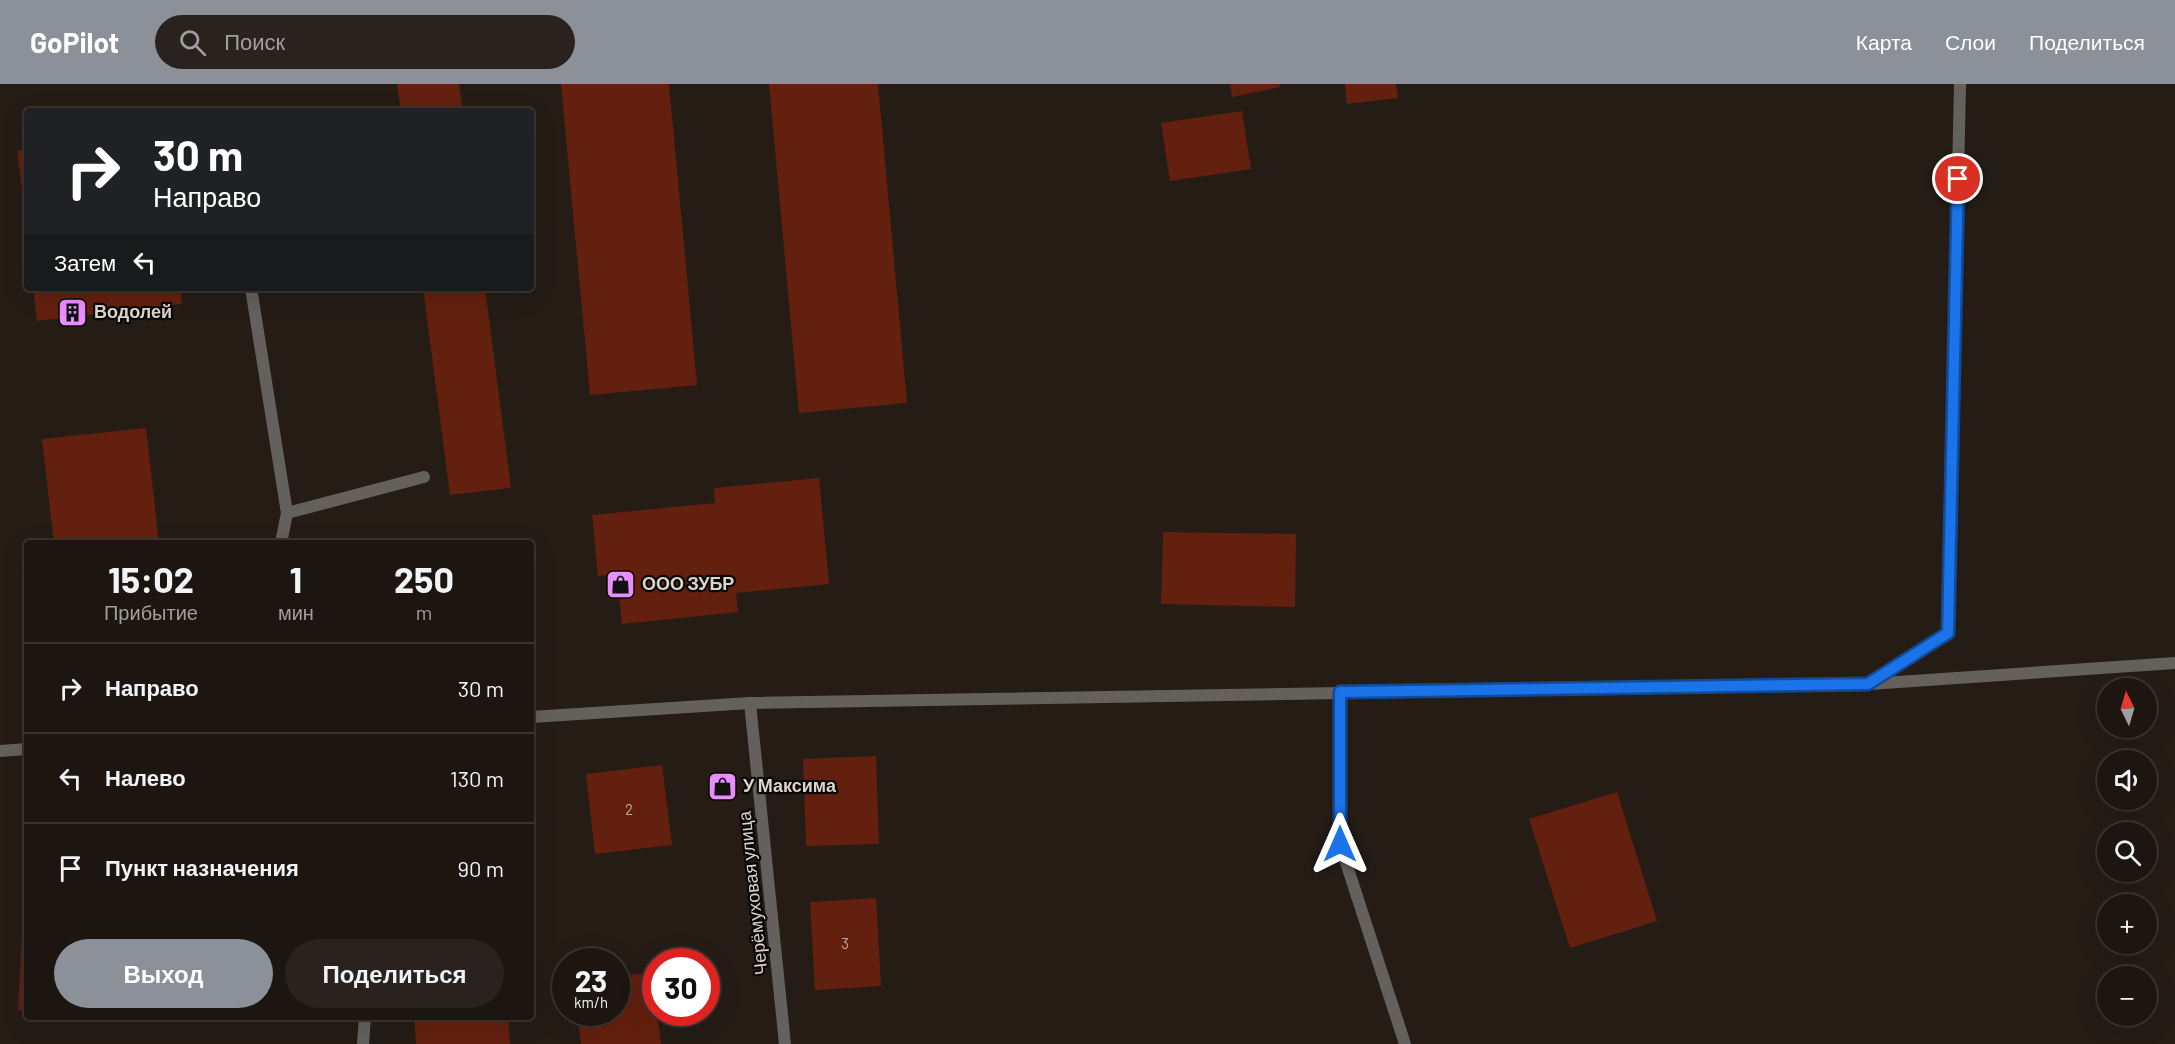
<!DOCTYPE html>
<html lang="ru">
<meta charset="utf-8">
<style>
body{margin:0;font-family:Barlow,sans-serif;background:#29221e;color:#f1f3f6;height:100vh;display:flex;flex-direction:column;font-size:22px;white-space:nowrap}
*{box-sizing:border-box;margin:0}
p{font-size:20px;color:#a09f9f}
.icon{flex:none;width:33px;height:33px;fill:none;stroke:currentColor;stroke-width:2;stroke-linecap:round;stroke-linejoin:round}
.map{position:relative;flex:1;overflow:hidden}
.details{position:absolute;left:24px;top:456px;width:510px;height:480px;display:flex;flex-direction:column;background:#1c1510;border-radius:6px;box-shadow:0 6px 24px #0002,0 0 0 2px #3a3430}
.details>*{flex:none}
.guide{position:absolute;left:24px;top:24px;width:510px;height:183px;border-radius:6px;box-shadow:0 6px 24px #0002,0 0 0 2px #3a3430;background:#202124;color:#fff;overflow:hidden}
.needle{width:39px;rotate:355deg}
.buttons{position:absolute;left:2097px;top:594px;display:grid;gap:12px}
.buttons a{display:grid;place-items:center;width:60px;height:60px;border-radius:50%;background:#1c1510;box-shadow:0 6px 24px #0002,0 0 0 2px #3a3430;font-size:30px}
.speed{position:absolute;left:552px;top:864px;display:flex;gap:12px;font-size:30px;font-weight:700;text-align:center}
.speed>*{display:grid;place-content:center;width:78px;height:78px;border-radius:50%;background:#1c1510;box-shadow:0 6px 24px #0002,0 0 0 2px #3a3430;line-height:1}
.speed small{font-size:15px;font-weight:400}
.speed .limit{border:9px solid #d22;background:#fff;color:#111}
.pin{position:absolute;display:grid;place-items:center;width:51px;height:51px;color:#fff;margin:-26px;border:3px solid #fff;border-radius:50%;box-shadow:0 2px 6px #0007}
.me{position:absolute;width:66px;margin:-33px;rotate:0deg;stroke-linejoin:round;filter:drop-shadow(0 0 4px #0008)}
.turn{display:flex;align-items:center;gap:21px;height:126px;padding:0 30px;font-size:27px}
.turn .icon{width:78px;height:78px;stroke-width:2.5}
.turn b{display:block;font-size:42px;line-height:51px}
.then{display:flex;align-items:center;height:57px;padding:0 30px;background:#0003;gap:12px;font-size:22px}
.eta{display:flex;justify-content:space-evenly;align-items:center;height:102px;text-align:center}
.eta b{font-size:36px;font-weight:700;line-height:42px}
.cta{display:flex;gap:12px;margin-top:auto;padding:12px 30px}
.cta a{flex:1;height:69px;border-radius:36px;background:#8c9099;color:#fff;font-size:24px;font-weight:700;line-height:69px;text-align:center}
.cta a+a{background:#29221e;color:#f1f3f6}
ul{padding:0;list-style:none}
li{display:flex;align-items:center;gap:18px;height:90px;padding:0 30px;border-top:2px solid #3a3430}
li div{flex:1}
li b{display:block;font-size:22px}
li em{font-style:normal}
header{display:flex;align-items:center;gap:36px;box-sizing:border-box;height:84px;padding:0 30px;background:#8c9099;color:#fff}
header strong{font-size:28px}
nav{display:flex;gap:33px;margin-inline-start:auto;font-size:21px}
.search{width:420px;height:54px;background:#29221e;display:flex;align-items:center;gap:15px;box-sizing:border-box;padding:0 21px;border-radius:33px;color:#a09f9f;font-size:22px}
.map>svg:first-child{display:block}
.building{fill:#64200e}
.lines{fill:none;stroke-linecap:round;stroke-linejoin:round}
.service{stroke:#64615d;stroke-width:12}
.minor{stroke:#64615d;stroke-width:12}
.route-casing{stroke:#114b97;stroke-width:15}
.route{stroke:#1a73e8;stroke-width:10}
.labels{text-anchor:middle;stroke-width:4.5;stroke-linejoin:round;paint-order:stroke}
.number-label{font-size:15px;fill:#bda8a0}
.poi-label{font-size:18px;font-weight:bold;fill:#dbd5d1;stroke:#0b0705;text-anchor:start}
.street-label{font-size:18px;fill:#dbd5d1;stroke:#0b0705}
</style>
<header>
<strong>GoPilot</strong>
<div class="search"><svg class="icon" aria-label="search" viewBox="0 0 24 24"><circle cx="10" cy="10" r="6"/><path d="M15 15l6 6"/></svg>Поиск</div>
<nav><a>Карта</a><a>Слои</a><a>Поделиться</a></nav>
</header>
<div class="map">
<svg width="2175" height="960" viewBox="0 0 2175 960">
<rect width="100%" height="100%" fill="#251c16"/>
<g class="building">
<path d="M 397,0 L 459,0 L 463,27 L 401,27 Z"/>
<path d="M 561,0 L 669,0 L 697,301 L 590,311 Z"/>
<path d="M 769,0 L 878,0 L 907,319 L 799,329 Z"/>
<path d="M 1230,0 L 1280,0 L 1280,3 L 1232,13 Z"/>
<path d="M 1345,0 L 1396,0 L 1398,14 L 1347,20 Z"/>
<path d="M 1242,27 L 1251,85 L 1170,97 L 1161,39 Z"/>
<path d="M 27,66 L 27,137 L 26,137 L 17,67 Z"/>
<path d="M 33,204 L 180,204 L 182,220 L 37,237 Z"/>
<path d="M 423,204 L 485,204 L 511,404 L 450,411 Z"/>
<path d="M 146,344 L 159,459 L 54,459 L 42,355 Z"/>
<path d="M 819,394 L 829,500 L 736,509 L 738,528 L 622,540 L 617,490 L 598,492 L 592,431 L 715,419 L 714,404 Z"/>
<path d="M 1163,448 L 1296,450 L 1295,523 L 1161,520 Z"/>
<path d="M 876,672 L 879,760 L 806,762 L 803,675 Z"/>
<path d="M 662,681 L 672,761 L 595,770 L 586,690 Z"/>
<path d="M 1617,708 L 1657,837 L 1570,864 L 1529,735 Z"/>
<path d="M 24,810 L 27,811 L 27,926 L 18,926 Z"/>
<path d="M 876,814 L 881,902 L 815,906 L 810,818 Z"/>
<path d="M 652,888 L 661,960 L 581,960 L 577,928 L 616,928 L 616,893 Z"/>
<path d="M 414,933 L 508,933 L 510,960 L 416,960 Z"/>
</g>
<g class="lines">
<path class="service" d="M 251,204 L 287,429"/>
<g class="minor">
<path d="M 281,459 L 287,429 L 424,393"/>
<path d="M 1869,600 L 2175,579"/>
<path d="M 1340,608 L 1340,760 L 1405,960"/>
<path d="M 750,619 L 785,960"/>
<path d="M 531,633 L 750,619 L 1868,600 L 1948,549 L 1960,0"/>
<path d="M 0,667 L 27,665"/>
<path d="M 363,960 L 365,933"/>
</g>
</g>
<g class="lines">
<defs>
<path id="route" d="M 1340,760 L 1340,608 L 1868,600 L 1948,549 L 1958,95"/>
</defs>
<use href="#route" class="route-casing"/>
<use href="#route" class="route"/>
</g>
<defs>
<symbol id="building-square" viewBox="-11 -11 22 22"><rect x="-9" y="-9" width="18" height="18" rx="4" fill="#e98efe" stroke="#0b0705"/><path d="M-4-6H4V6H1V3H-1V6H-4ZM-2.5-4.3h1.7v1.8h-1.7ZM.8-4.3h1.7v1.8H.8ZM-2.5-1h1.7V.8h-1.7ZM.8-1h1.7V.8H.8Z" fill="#111"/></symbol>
<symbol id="shop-square" viewBox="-11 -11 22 22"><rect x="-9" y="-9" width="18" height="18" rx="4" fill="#e98efe" stroke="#0b0705"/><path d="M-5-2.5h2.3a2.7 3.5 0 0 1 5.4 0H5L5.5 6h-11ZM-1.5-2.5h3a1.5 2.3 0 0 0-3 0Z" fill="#111"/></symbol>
</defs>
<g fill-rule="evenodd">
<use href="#building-square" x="56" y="212" width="33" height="33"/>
<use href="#shop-square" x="604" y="484" width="33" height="33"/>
<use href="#shop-square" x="706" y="686" width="33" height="33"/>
</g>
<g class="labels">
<g class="number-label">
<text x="629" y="731">2</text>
<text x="845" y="865">3</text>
</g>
<g class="poi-label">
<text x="94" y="234">Водолей</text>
<text x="642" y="506">ООО ЗУБР</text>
<text x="743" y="708">У Максима</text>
</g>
<g class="street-label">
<text transform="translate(753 809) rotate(-96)" y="6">Черёмуховая улица</text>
</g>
</g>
</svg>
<div class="buttons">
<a><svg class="needle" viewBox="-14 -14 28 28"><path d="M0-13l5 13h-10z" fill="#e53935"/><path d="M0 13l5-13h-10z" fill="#a09f9f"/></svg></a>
<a><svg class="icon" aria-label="sound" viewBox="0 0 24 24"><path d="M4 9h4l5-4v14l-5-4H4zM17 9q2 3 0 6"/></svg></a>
<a><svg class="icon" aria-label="search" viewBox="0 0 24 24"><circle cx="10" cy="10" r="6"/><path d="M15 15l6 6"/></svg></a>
<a>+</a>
<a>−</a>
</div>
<div class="speed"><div>23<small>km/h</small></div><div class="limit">30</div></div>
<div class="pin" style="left:1958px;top:95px;background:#d93025"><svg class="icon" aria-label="arrive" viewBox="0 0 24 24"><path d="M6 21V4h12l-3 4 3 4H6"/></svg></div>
<svg class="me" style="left:1340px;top:760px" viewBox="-20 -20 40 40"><path d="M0-17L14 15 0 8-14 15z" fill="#1a73e8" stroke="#fff" stroke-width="4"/></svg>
<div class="guide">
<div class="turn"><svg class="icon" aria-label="right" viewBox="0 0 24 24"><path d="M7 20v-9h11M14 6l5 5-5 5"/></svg><div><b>30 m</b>Направо</div></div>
<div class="then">Затем<svg class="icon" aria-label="left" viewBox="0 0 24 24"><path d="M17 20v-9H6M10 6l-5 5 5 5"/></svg></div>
</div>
<section class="details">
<div class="eta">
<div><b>15:02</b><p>Прибытие</p></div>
<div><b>1</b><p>мин</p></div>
<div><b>250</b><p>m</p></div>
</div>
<ul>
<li><svg class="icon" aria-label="right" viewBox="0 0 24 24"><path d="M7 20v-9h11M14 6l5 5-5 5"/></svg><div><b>Направо</b></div><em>30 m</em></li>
<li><svg class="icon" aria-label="left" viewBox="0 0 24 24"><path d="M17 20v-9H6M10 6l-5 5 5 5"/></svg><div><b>Налево</b></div><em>130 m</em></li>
<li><svg class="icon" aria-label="arrive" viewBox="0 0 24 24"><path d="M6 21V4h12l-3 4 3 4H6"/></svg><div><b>Пункт назначения</b></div><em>90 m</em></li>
</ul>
<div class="cta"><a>Выход</a><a>Поделиться</a></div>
</section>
</div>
